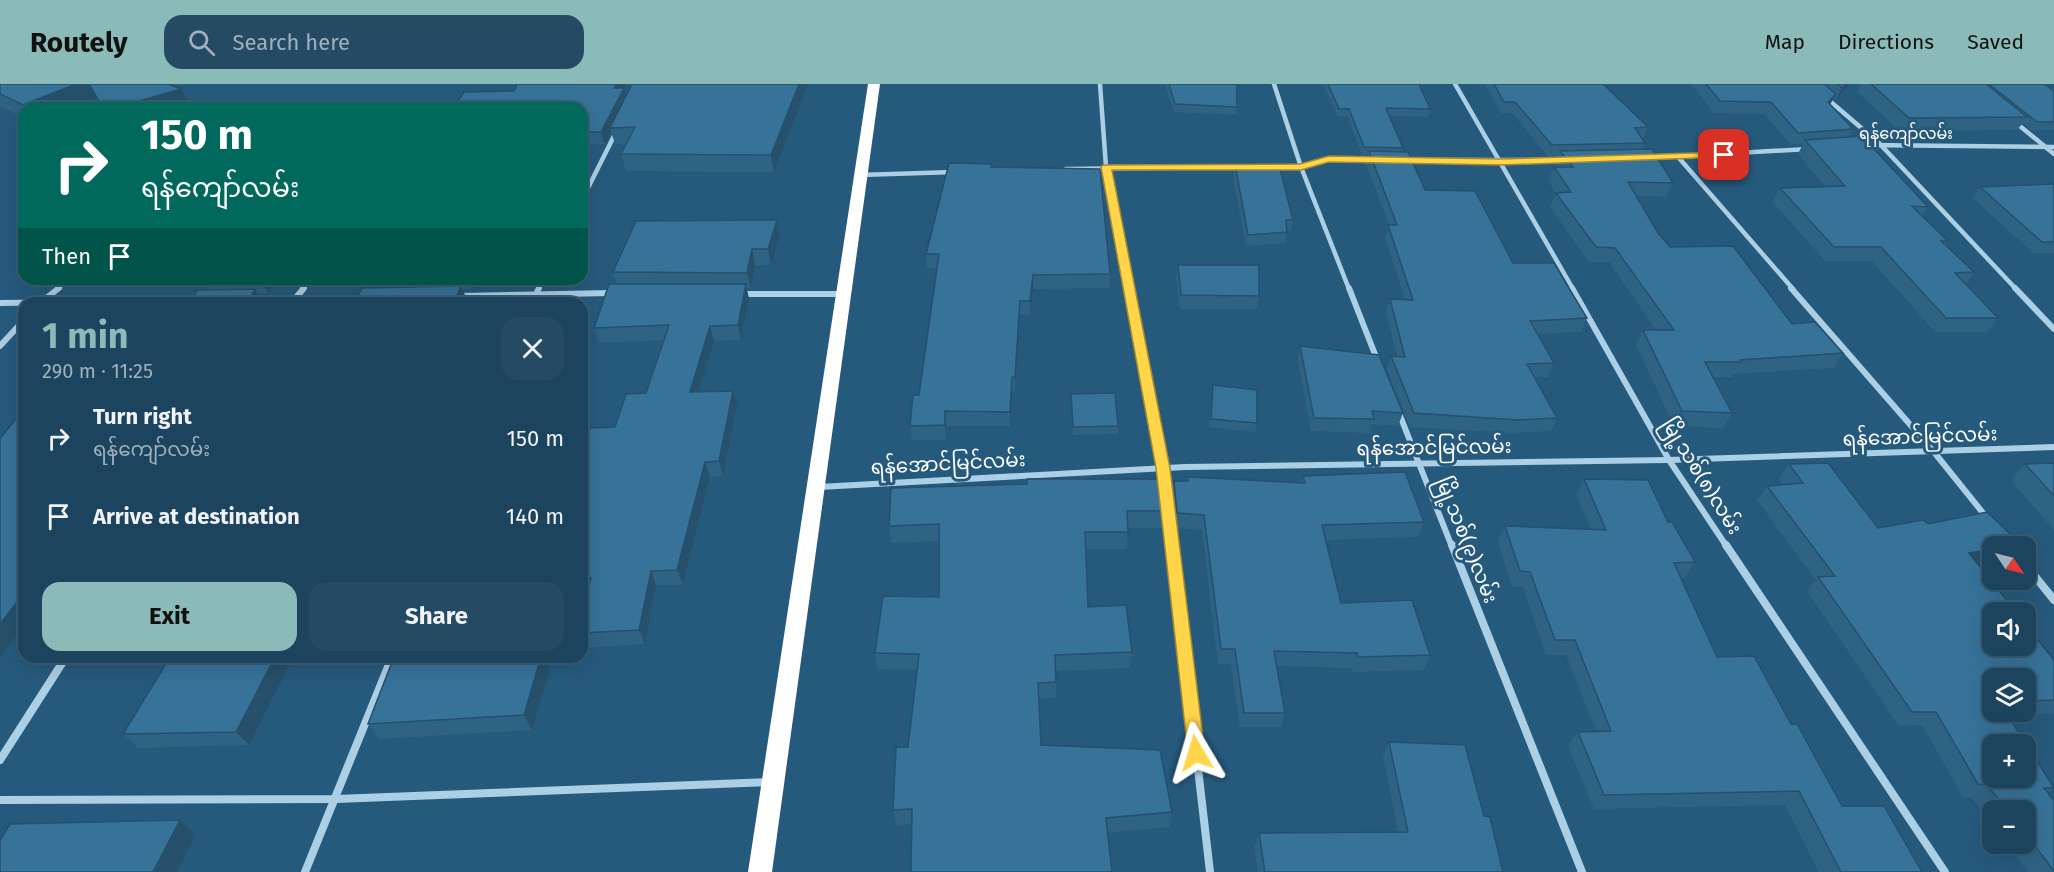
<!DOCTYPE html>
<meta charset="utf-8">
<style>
body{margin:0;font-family:"Fira Sans","Noto Sans Myanmar",sans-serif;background:#254b64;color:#f1f3f6;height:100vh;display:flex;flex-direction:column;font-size:22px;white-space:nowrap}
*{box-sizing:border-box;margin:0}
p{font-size:20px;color:#a0b0bc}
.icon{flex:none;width:33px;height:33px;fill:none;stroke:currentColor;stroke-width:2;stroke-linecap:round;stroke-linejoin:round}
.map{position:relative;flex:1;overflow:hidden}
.side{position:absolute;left:18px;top:213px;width:570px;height:366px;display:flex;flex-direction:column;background:#1c445e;border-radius:18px;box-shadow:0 6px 24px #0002,0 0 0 2px #3a5c73}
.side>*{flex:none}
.top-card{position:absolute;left:18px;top:18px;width:570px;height:183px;border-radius:18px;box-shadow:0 6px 24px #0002,0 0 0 2px #3a5c73;background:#00695c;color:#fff;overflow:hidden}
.needle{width:39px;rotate:125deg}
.tools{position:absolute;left:1982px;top:452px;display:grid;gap:12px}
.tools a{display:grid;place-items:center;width:54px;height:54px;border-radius:12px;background:#1c445e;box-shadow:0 6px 24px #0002,0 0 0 2px #3a5c73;font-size:30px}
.pin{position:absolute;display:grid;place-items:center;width:51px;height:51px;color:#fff;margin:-26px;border-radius:12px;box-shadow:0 3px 9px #0006}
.me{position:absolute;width:66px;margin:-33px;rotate:353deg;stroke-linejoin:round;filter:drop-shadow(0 0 4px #0008)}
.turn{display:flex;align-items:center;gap:21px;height:126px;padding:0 24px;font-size:27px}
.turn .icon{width:78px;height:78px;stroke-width:2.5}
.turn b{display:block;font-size:42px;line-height:51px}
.then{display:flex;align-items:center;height:57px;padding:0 24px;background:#0003;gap:12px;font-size:22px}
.round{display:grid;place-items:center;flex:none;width:63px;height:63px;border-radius:18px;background:#254b64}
.head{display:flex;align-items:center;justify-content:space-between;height:102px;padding:0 24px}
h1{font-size:36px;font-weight:700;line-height:45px;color:#8bbbb9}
.primary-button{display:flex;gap:12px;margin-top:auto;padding:12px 24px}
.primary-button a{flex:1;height:69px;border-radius:18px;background:#8bbbb9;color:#111;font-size:24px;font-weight:700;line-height:69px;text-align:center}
.primary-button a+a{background:#254b64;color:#f1f3f6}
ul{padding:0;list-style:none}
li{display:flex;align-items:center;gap:18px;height:78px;padding:0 24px}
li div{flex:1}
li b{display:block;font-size:22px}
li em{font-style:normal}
header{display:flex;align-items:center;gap:36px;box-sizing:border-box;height:84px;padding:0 30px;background:#8bbbb9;color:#111}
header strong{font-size:28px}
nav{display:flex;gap:33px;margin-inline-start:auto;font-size:21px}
.search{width:420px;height:54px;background:#254b64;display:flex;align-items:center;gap:15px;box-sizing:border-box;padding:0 21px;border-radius:18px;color:#a0b0bc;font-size:22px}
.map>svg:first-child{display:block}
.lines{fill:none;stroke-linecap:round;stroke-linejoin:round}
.street-far2{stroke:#abcfe5;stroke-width:4.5}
.street-far1{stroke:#abcfe5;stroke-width:6}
.street{stroke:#abcfe5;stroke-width:8}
.highway{fill:#fff;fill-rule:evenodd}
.wall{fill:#2f6384;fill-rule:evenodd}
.shaded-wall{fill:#26506b}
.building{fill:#377399;stroke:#26506b;stroke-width:1.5;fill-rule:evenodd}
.route{fill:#ffd54a;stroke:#a68a30;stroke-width:1.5}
.labels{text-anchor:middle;stroke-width:6;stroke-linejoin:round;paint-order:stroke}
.far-street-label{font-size:16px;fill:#fff;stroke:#265a7d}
.street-label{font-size:20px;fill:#fff;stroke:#265a7d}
</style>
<header>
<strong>Routely</strong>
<div class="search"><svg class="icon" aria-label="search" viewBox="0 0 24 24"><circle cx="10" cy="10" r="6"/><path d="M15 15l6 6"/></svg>Search here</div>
<nav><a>Map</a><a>Directions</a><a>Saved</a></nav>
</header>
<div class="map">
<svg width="2054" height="788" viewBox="0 0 2054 788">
<rect width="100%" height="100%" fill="#265a7d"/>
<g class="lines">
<g class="street-far2">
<path d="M 1100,0 L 1106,83 L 1129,205"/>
<path d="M 1274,0 L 1301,83 L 1349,205"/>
<path d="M 1455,0 L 1573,205"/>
<path d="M 1825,13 L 1879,59 L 2016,205"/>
<path d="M 2015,38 L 2054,70"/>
<path d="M 1863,61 L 2054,63"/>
<path d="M 1650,74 L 1808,65"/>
<path d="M 1679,74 L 1793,205"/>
<path d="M 1404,76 L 1565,76"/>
<path d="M 1273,83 L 1301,83 L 1329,75 L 1373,76"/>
<path d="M 1066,85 L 1242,83"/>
<path d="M 860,91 L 954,88"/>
<path d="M 582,116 L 617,46"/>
<path d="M 57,205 L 69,195"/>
<path d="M 302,205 L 310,195"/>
<path d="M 538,205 L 543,195"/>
</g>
<g class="street-far1">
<path d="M 1129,204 L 1163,384 L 1172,463"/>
<path d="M 1349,204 L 1378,278"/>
<path d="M 1572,204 L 1669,376 L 1727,463"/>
<path d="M 1791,204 L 1934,368 L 1987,434"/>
<path d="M 2015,204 L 2054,245"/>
<path d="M 741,210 L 842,210"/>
<path d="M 460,212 L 611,209"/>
<path d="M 256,216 L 362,214"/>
<path d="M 294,216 L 304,204"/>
<path d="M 0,219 L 164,217"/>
<path d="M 40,219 L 59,204"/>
<path d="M 532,219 L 539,204"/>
<path d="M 0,262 L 24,236"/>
<path d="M 1399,329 L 1452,463"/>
<path d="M 819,403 L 1185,383 L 1669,376 L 2054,363"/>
</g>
<g class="street">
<path d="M 1172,461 L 1210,788"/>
<path d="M 1452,461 L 1582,788"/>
<path d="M 1726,461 L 1945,788"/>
<path d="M 2025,480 L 2054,516"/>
<path d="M 0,676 L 66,573"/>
<path d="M 0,716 L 336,715 L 770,698"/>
<path d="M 305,788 L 392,573"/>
</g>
<path class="highway" d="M 868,0 L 880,0 L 772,788 L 748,788 Z"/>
</g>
<g class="wall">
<path d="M 0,0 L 181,5 L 191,24 L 103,24 L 97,14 L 73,24 L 24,24 L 24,34 L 0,22 Z"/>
<path d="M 808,0 L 774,88 L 626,87 L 621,70 L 627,60 L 615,60 L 611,48 L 605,60 L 582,61 L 582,24 L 624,4 L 626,12 Z"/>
<path d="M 1165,0 L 1237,0 L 1237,23 L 1236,31 L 1174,28 Z"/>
<path d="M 1323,0 L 1419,0 L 1430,25 L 1428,33 L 1390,32 L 1403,64 L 1402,68 L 1425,106 L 1513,179 L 1587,234 L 1581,248 L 1537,250 L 1554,279 L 1548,293 L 1534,293 L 1557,334 L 1551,347 L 1512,349 L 1410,343 L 1387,285 L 1391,272 L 1397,272 L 1386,228 L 1390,215 L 1405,215 L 1385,154 L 1389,141 L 1366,80 L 1368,71 L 1362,71 L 1348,33 L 1338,32 Z"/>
<path d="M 1485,0 L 1603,0 L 1648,43 L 1643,54 L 1641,54 L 1645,59 L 1642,66 L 1673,99 L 1666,113 L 1637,112 L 1658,149 L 1670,163 L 1792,240 L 1843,269 L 1833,284 L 1734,290 L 1732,293 L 1713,293 L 1732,329 L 1723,344 L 1674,342 L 1636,261 L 1643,246 L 1656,246 L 1609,178 L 1589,178 L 1550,123 L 1556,109 L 1548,97 L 1554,83 L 1556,83 L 1555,81 L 1558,72 L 1548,72 L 1512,29 L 1501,29 Z"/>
<path d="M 1691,0 L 1851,0 L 1836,15 L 1834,14 L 1830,20 L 1853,45 L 1849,53 L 1928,123 L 1922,131 L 1948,157 L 1945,161 L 1974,188 L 1966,200 L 1998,234 L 1987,248 L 1935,248 L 1872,177 L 1825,177 L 1772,117 L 1780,104 L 1826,103 L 1798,70 L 1803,60 L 1791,61 L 1765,30 L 1714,29 Z"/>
<path d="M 1861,0 L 2044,0 L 2054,7 L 2054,46 L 2031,46 L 2023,39 L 2017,46 L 1900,47 L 1857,8 Z"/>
<path d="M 1235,80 L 1293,136 L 1291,147 L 1287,147 L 1285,159 L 1246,162 L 1233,92 Z"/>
<path d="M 992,83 L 1110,190 L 1109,204 L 1033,205 L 1030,231 L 1020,231 L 1015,307 L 1012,307 L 1010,342 L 946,342 L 946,356 L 912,356 L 910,342 L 919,311 L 937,184 L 927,184 L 926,170 Z"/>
<path d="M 2054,100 L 2054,169 L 2033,169 L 1973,114 L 1980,103 Z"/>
<path d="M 777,136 L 780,151 L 771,181 L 755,181 L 751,204 L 746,204 L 749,215 L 741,256 L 714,257 L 699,308 L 737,322 L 723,392 L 710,393 L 683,501 L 656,501 L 645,560 L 584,564 L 582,560 L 582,529 L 587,508 L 582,508 L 582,362 L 615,343 L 646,309 L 664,256 L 599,259 L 594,244 L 617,200 L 613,188 Z"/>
<path d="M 1178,181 L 1259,212 L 1257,225 L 1180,225 L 1176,194 Z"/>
<path d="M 202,195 L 274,195 L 268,209 L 193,214 L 209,206 Z"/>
<path d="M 370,195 L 476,195 L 472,205 L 462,205 L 467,216 L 465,219 L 354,219 L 374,204 Z"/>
<path d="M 1300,262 L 1403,329 L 1398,342 L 1372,340 L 1370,349 L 1311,347 L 1298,275 Z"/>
<path d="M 1213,301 L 1257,339 L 1255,348 L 1209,343 Z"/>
<path d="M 1071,310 L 1118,342 L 1118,350 L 1073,351 Z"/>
<path d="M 2054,379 L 2054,446 L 2011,396 L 2025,380 Z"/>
<path d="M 1789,380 L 1878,444 L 1928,440 L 1992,462 L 1992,476 L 1977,479 L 2054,576 L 2054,630 L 2007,630 L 2054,704 L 2048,709 L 2054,717 L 2054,788 L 2028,788 L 2006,759 L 2025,759 L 2025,726 L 1992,726 L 1992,741 L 1972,714 L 1963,713 L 1922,641 L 1899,642 L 1807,507 L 1816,496 L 1757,416 L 1767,402 L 1783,401 L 1779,395 ZM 1992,594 L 2025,594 L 2025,627 L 1992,627 Z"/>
<path d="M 1303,392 L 1424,438 L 1418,453 L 1325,456 L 1341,519 L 1430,571 L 1424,586 L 1353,588 L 1352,584 L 1277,582 L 1285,629 L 1281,643 L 1240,643 L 1231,580 L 1218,580 L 1202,446 L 1175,444 L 1171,412 L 1174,397 L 1188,397 L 1188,393 L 1301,399 Z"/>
<path d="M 1584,395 L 1668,438 L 1695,478 L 1685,494 L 1681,494 L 1717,573 L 1791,640 L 1842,722 L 1922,788 L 1819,788 L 1785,721 L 1594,725 L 1568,662 L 1578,648 L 1596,647 L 1566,571 L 1546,571 L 1523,503 L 1512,503 L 1498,457 L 1505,442 L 1591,445 L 1576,411 Z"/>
<path d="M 1027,400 L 1167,427 L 1164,444 L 1128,444 L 1127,465 L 1086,465 L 1088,523 L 1132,568 L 1130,584 L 1056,587 L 1056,614 L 1039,615 L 1041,661 L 1172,728 L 1170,743 L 1107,749 L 912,740 L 896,741 L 893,726 L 908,663 L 917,586 L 877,585 L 875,569 L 939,513 L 939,457 L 891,459 L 889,442 Z"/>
<path d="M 131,573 L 298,573 L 296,577 L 291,578 L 249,661 L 138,664 L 123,650 L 166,580 L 139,581 Z"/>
<path d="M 479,573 L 544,573 L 550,585 L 532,646 L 380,655 L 368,640 Z"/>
<path d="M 1389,658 L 1484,732 L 1503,788 L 1258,788 L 1254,763 L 1259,749 L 1398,748 L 1383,672 Z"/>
</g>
<g class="shaded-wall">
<path d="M 76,0 L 89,0 L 98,14 L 73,24 L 25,24 L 23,21 Z"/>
<path d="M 617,0 L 626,0 L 624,4 L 627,16 L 610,44 L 611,48 L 605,60 L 601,48 L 614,4 Z"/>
<path d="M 799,0 L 808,0 L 774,88 L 771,71 Z"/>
<path d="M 1846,0 L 1851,0 L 1836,15 L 1842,4 Z"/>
<path d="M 181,5 L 191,24 L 115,24 Z"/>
<path d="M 1836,10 L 1829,22 L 1828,18 Z"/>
<path d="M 777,136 L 780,151 L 771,181 L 768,165 Z"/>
<path d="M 752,165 L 755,181 L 751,204 L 747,189 Z"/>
<path d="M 1033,191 L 1033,205 L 1030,231 L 1030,217 Z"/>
<path d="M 260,195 L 274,195 L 268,209 Z"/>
<path d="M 467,195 L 476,195 L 472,205 Z"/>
<path d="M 746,200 L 749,215 L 741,256 L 738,241 Z"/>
<path d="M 461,202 L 467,216 L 465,219 L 454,219 Z"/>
<path d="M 255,205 L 263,219 L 248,219 Z"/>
<path d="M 1020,217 L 1020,231 L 1015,307 L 1015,293 Z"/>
<path d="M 710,242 L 714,257 L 694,323 L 690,308 Z"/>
<path d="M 1012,293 L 1012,307 L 1010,342 L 1010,328 Z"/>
<path d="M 733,307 L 737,322 L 723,392 L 719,377 Z"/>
<path d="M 945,327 L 946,342 L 946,356 L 945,341 Z"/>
<path d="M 705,378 L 710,393 L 683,501 L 677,486 Z"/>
<path d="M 2020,459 L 2017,462 L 2005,462 Z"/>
<path d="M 1992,465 L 1992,476 L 1956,484 L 1969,469 Z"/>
<path d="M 651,487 L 656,501 L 645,560 L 639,546 Z"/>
<path d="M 24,509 L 24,542 L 0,574 L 0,540 Z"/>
<path d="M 275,573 L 287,573 L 291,578 L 249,661 L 236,648 Z"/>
<path d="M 292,573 L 298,573 L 296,577 Z"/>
<path d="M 541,573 L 544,573 L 550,585 L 532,646 L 524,631 Z"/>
<path d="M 180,736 L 196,750 L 177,788 L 153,788 Z"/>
</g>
<g class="building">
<path d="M 0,0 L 76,0 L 23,21 L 0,10 Z"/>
<path d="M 89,0 L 168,0 L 181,5 L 115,24 L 103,24 Z"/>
<path d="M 517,0 L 617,0 L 614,4 L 624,4 L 601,48 L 582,48 L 582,24 L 453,24 L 464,8 L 514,7 Z"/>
<path d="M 632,0 L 799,0 L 771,71 L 621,70 L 635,43 L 610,44 Z"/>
<path d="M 1169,0 L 1237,0 L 1237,23 L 1175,20 Z"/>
<path d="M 1328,0 L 1419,0 L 1430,25 L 1386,24 L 1403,64 L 1364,63 L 1349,25 L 1339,25 Z"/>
<path d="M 1494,0 L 1603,0 L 1648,43 L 1635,44 L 1645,59 L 1552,61 L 1515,18 L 1504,18 Z"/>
<path d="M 1706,0 L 1824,0 L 1836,10 L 1828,18 L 1853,45 L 1798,49 L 1771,18 L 1720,17 Z"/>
<path d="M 1838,0 L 1846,0 L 1842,4 Z"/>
<path d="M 1871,0 L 1986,0 L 2027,33 L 1909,34 Z"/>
<path d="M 1989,0 L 2044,0 L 2054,7 L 2054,38 L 2037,38 Z"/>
<path d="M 1862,52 L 1928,123 L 1912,122 L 1948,157 L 1941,157 L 1974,188 L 1955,189 L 1998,234 L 1946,234 L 1881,163 L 1834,163 L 1780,104 L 1845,102 L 1805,56 Z"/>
<path d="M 1652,65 L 1673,99 L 1628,98 L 1658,149 L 1670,163 L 1733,162 L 1792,240 L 1815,238 L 1843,269 L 1740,276 L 1741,278 L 1705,278 L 1732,329 L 1682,327 L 1643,246 L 1674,246 L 1615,164 L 1596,163 L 1556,109 L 1571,108 L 1554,83 L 1573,83 L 1560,67 Z"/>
<path d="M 1369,67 L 1408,68 L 1425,106 L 1475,107 L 1513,179 L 1554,179 L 1587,234 L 1530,237 L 1554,279 L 1527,280 L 1557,334 L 1518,336 L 1414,329 L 1391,272 L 1405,273 L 1390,215 L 1413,216 L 1388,141 L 1397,141 Z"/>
<path d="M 949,79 L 992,80 L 991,83 L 1100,85 L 1110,190 L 1033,191 L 1030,217 L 1020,217 L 1015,293 L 1012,293 L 1010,328 L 945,327 L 945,341 L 910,342 L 913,311 L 919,311 L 939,170 L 926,170 Z"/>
<path d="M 1235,80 L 1279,81 L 1293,136 L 1286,136 L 1287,148 L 1248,151 Z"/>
<path d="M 2054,100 L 2054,158 L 2042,158 L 1980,103 Z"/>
<path d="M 777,136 L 768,165 L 752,165 L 747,189 L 613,188 L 636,137 Z"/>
<path d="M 1178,181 L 1259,181 L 1259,212 L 1181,211 Z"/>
<path d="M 609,200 L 746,200 L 738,241 L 710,242 L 690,308 L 733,307 L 719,377 L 705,378 L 677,486 L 651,487 L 639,546 L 582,549 L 582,529 L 591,494 L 582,493 L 582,362 L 588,344 L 615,343 L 626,310 L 646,309 L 669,241 L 594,244 Z"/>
<path d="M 461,202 L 454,219 L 354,219 L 362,204 Z"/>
<path d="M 255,205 L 248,219 L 156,219 L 161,214 L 193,214 L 197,206 Z"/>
<path d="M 1300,262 L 1379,271 L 1403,329 L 1372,327 L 1374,335 L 1314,334 Z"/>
<path d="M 1213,301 L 1257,306 L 1257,339 L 1211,335 Z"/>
<path d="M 1115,309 L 1118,342 L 1073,343 L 1071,310 Z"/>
<path d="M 24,326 L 24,509 L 0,540 L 0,354 Z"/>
<path d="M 1828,379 L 1878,444 L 1923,436 L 1928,440 L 1987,428 L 2020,459 L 2005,462 L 1992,462 L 1992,465 L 1969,469 L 2016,528 L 1992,528 L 1992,561 L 2025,561 L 2025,540 L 2054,576 L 2054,616 L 2025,617 L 2025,594 L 1992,594 L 1992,627 L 2005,627 L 2054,704 L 2044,704 L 2054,717 L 2054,787 L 2025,749 L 2025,726 L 2007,726 L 1987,701 L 1978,700 L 1936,628 L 1912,628 L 1818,493 L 1835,492 L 1767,402 L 1803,399 L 1789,380 ZM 1992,660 L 2025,660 L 2025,693 L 1992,693 Z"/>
<path d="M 2054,379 L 2054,412 L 2025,380 Z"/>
<path d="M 1405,388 L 1424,438 L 1322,441 L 1341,519 L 1412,516 L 1430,571 L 1358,573 L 1357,569 L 1274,567 L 1285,629 L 1244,629 L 1235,565 L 1221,565 L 1204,431 L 1177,429 L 1174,397 L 1188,397 L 1188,393 L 1305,399 L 1303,392 Z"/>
<path d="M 1027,395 L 1163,395 L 1167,427 L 1127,427 L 1128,448 L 1085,448 L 1088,523 L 1126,521 L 1132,568 L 1055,571 L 1056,598 L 1038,599 L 1041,661 L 1160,666 L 1172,728 L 1106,734 L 1112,788 L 911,788 L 912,725 L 893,726 L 896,663 L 908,663 L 919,570 L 875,569 L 883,512 L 939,513 L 939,440 L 889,442 L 891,404 L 1027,400 Z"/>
<path d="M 1584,395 L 1648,396 L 1668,438 L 1672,438 L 1695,478 L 1674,479 L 1717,573 L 1754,572 L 1791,640 L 1797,640 L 1842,722 L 1884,722 L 1922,788 L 1841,788 L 1799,707 L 1604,711 L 1578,648 L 1611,647 L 1575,556 L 1555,556 L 1530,488 L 1520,487 L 1505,442 L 1606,446 Z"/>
<path d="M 170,573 L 275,573 L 236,648 L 123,650 Z"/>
<path d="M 479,573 L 541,573 L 524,631 L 368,640 L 392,578 Z"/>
<path d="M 1389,658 L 1465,661 L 1484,732 L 1490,733 L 1503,788 L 1265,788 L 1259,749 L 1408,748 Z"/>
<path d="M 180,736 L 153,788 L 0,788 L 0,756 L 10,740 Z"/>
</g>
<path class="route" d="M 1724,68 L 1727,69 L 1727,73 L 1501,81 L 1329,78 L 1301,86 L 1112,86 L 1170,384 L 1205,669 L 1202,675 L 1196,677 L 1190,675 L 1188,669 L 1156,384 L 1101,83 L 1103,81 L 1300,80 L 1329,72 L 1501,75 Z"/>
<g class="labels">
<g class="far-street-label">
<text x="1906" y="55">ရန်ကျော်လမ်း</text>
</g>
<g class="street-label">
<text transform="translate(1920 352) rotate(-2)" y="7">ရန်အောင်မြင်လမ်း</text>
<text transform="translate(1434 363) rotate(-1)" y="7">ရန်အောင်မြင်လမ်း</text>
<text transform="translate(948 379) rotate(-3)" y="7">ရန်အောင်မြင်လမ်း</text>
<text transform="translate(1702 392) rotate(58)" y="7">မြို့သစ်(၈)လမ်း</text>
<text transform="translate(1467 456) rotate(68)" y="7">မြို့သစ်(၉)လမ်း</text>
</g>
</g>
</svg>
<div class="tools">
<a><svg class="needle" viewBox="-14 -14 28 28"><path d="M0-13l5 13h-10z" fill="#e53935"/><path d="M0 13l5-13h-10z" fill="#a0b0bc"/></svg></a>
<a><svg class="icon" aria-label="sound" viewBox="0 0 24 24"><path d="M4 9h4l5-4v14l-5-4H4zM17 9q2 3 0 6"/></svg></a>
<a><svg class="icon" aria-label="layers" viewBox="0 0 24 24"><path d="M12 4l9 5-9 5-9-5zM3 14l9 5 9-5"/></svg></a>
<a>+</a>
<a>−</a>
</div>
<div class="pin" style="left:1724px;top:71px;background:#d93025"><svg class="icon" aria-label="arrive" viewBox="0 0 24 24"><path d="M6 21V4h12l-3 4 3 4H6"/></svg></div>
<svg class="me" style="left:1196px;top:669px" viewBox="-20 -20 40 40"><path d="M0-17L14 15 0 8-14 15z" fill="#ffd54a" stroke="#fff" stroke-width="4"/></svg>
<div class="top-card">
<div class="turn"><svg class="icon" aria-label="right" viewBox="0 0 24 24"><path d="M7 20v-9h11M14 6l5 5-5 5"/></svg><div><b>150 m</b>ရန်ကျော်လမ်း</div></div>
<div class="then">Then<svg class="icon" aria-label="arrive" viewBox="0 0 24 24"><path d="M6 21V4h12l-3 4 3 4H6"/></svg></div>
</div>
<section class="side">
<div class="head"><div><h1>1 min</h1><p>290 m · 11:25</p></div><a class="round"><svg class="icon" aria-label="close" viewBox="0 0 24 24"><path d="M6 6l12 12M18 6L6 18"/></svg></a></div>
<ul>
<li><svg class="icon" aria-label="right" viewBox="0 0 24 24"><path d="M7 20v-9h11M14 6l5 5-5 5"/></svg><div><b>Turn right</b><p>ရန်ကျော်လမ်း</p></div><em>150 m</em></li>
<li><svg class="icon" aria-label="arrive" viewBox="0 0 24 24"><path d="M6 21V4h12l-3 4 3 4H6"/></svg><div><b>Arrive at destination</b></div><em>140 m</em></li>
</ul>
<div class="primary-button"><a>Exit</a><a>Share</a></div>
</section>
</div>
